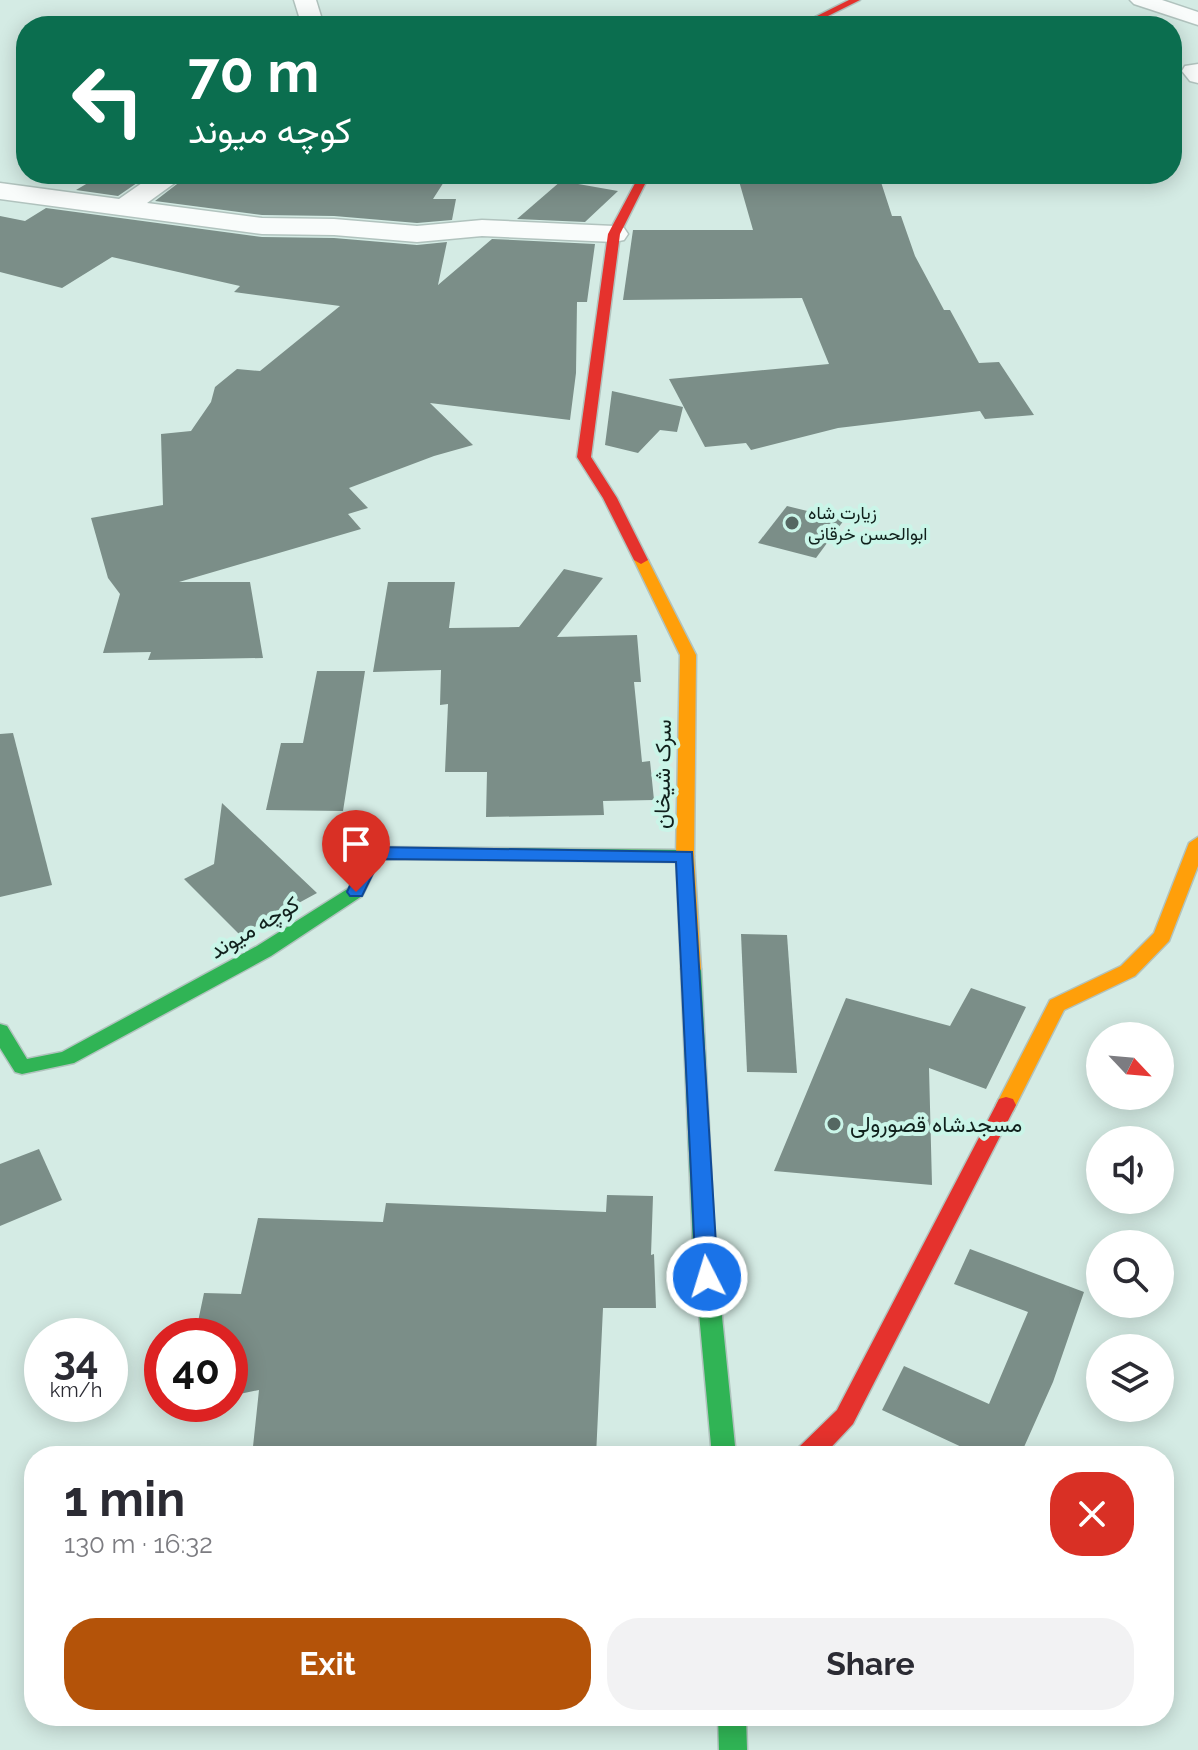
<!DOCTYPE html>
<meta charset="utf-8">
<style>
body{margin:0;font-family:Raleway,Vazirmatn,sans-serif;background:#f2f2f3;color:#2b2b33;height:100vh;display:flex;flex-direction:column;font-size:30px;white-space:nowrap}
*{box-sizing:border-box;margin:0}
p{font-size:26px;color:#7c7c81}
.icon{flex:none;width:44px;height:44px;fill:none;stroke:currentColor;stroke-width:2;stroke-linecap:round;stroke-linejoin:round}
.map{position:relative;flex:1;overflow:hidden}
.side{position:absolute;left:24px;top:1446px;width:1150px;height:280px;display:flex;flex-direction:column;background:#fff;border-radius:32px;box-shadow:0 4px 20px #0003}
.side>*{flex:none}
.top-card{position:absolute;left:16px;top:16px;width:1166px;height:168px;border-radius:32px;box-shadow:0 4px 20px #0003;background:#0b6e4f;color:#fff;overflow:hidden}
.needle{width:52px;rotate:116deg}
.fabs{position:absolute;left:1086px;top:1022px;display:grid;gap:16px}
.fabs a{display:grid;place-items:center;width:88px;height:88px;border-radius:50%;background:#fff;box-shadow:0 4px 20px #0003;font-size:40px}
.speed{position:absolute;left:24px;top:1318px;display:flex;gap:16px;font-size:40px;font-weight:700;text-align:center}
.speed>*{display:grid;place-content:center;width:104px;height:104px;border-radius:50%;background:#fff;box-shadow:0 4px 20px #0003;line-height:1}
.speed small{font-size:20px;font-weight:400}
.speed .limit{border:12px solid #d22;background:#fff;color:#111}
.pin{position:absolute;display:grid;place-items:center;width:68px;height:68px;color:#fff;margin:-82px -34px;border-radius:50% 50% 50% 0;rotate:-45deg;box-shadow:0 0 8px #0007}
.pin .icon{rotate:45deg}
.me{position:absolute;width:88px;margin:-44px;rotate:355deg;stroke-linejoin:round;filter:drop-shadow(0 0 6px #0008)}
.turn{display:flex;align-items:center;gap:28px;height:168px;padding:0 40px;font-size:36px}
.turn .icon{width:104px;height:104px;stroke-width:2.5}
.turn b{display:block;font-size:56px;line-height:68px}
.round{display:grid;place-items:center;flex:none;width:84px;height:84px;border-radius:32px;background:#f2f2f3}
.head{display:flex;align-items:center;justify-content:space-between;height:136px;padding:0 40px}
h1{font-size:48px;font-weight:700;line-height:60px}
.primary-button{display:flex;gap:16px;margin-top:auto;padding:16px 40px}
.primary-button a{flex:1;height:92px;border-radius:32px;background:#b45309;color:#fff;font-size:32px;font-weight:700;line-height:92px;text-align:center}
.primary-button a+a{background:#f2f2f3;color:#2b2b33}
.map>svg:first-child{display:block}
.building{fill:#7b8e88}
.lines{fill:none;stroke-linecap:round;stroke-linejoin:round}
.street-casing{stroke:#b1c3be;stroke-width:3}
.fast-casing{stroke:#b1c3be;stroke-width:3}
.slow-casing{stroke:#b1c3be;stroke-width:3}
.jam-casing{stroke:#b1c3be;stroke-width:3}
.street{fill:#f9fcfb;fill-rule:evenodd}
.fast{fill:#30b455;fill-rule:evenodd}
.slow{fill:#ff9f0a;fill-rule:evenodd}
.jam{fill:#e5322d;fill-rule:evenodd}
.route{fill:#1a73e8;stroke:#114b97;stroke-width:2}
.poi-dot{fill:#556762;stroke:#caf5e8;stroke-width:3}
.labels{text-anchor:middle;stroke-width:8;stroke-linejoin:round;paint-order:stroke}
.far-poi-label{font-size:18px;fill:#10201c;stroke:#caf5e8;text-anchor:start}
.street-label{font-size:22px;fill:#10201c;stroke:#caf5e8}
.poi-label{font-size:22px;fill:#10201c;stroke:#caf5e8;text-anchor:start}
</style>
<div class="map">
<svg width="1198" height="1750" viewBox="0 0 1198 1750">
<rect width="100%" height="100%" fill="#d4ebe4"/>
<g class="building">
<path d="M 103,174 L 150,174 L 118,196 L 76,190 Z"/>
<path d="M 190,174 L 449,174 L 433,199 L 456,199 L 452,220 L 417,223 L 334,216 L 262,215 L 155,201 Z"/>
<path d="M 880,179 L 892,216 L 901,216 L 915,256 L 944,310 L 950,310 L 979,363 L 999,362 L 1034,415 L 985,419 L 980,411 L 838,428 L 751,450 L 746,443 L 705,447 L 669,379 L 829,364 L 802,298 L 623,300 L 633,230 L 753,230 L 739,181 Z"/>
<path d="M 561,181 L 618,191 L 585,222 L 517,219 Z"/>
<path d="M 46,208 L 262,237 L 334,238 L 417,245 L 447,242 L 438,285 L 492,239 L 595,244 L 587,302 L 577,302 L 576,373 L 570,420 L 430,403 L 473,445 L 434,456 L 349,488 L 368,508 L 348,514 L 361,529 L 179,582 L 250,582 L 263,658 L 148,660 L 151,652 L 103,653 L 120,594 L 108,578 L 91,518 L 163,505 L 161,434 L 191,431 L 211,402 L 215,387 L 237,369 L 260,371 L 340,306 L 234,292 L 240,286 L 112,257 L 62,288 L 0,272 L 0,216 L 25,221 Z"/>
<path d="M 612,391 L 683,407 L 677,432 L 660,430 L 638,453 L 605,445 Z"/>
<path d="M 787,506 L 844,520 L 816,558 L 758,543 Z"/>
<path d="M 564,569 L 603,578 L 557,637 L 637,635 L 641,682 L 634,682 L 642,762 L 650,761 L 654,800 L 603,801 L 604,815 L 486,817 L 487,772 L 445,772 L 448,704 L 440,705 L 441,670 L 373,672 L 388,582 L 455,582 L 449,628 L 519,627 Z"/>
<path d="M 317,671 L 365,671 L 343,811 L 266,810 L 281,743 L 303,743 Z"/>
<path d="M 13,733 L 52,885 L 0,897 L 0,734 Z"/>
<path d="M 222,803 L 317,893 L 240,935 L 184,879 L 214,864 Z"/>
<path d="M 741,934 L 787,935 L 797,1073 L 747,1072 Z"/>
<path d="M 971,988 L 1026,1007 L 986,1089 L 929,1068 L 932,1185 L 774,1171 L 846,998 L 950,1026 Z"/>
<path d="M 39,1149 L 62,1200 L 0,1226 L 0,1164 Z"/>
<path d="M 607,1195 L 653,1196 L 651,1255 L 654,1254 L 656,1308 L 603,1308 L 596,1456 L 252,1456 L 259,1390 L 230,1396 L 230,1336 L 195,1336 L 204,1293 L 241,1294 L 258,1218 L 383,1222 L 386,1203 L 606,1212 Z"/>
<path d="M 970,1249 L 1084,1292 L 1053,1382 L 1020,1456 L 981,1456 L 882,1410 L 904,1366 L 989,1404 L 1028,1312 L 954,1284 Z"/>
</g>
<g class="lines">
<defs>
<g id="street">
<path d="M 294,0 L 316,0 L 324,26 L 302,26 Z"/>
<path d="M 1130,0 L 1162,0 L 1198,12 L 1198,25 L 1134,4 Z"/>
<path d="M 1198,64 L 1198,83 L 1190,81 L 1182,71 L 1185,66 Z"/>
<path d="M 155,174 L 187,174 L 147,203 L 262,218 L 334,219 L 417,226 L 482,220 L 614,226 L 624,228 L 628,234 L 624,240 L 614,242 L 482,236 L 417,242 L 334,235 L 262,234 L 0,199 L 0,183 L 119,199 Z"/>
</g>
<g id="fast">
<path d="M 374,847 L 685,850 L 694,856 L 685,862 L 380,859 L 362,896 L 271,956 L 74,1063 L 22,1074 L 15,1072 L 0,1048 L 0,1024 L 7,1026 L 27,1059 L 62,1052 L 257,946 L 349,888 L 365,853 Z"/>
<path d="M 691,962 L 698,964 L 701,969 L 715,1247 L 736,1456 L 712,1456 L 693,1247 L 681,969 L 684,964 Z"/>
<path d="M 718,1716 L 746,1716 L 747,1750 L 719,1750 Z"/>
</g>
<g id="slow">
<path d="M 641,556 L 648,560 L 696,655 L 694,856 L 701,969 L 698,974 L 684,974 L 681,969 L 676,856 L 680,655 L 634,560 Z"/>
<path d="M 1198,837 L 1198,866 L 1169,941 L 1135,976 L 1064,1010 L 1013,1111 L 1006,1113 L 999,1111 L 996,1105 L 1050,1000 L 1121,966 L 1154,933 L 1189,843 Z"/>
</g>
<g id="jam">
<path d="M 849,0 L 860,0 L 808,26 L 797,26 Z"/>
<path d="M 640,174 L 650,174 L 620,234 L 591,457 L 617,498 L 648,560 L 641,564 L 634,560 L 603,498 L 577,457 L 608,234 Z"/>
<path d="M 1006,1097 L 1013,1099 L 1016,1105 L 853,1424 L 823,1456 L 795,1456 L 798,1448 L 837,1410 L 996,1105 L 999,1099 Z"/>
</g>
</defs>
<use href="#street" class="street-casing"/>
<use href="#fast" class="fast-casing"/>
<use href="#slow" class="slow-casing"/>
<use href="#jam" class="jam-casing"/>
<use href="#street" class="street"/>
<use href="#fast" class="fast"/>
<use href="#slow" class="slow"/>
<use href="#jam" class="jam"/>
</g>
<path class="route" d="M 374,847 L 692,852 L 718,1277 L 715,1283 L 707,1286 L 699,1283 L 696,1277 L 676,862 L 380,859 L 362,896 L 350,896 L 347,892 L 365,853 Z"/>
<g class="poi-dot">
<circle cx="792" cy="523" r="8"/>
<circle cx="834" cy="1124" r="8"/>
</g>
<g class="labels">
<g class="far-poi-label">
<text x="808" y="519">زیارت شاه<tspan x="808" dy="21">ابوالحسن خرقانی</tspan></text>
</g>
<g class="street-label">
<text transform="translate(662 774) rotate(-89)" y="8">سرک شیخان</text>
<text transform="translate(254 927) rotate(-31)" y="8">کوچه میوند</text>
</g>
<g class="poi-label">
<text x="850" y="1132">مسجدشاه قصورولی</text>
</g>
</g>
</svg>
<div class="fabs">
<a><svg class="needle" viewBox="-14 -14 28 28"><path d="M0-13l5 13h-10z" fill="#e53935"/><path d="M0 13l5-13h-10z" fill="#7c7c81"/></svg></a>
<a><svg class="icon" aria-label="sound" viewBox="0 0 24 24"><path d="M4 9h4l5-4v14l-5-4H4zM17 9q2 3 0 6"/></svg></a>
<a><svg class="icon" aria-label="search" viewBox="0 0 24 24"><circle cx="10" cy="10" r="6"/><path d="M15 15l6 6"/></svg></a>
<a><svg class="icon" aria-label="layers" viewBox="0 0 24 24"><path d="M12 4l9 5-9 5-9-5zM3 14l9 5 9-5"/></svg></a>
</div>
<div class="speed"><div>34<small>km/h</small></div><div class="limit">40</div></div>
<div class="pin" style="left:356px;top:892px;background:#d93025"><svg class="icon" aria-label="arrive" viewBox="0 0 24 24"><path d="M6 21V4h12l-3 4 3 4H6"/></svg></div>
<svg class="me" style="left:707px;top:1277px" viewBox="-20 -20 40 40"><circle r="17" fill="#1a73e8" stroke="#fff" stroke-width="3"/><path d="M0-11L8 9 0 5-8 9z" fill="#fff"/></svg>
<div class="top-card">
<div class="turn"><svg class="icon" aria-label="left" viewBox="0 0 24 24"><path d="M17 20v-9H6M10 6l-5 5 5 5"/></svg><div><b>70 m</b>کوچه میوند</div></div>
</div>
<section class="side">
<div class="head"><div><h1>1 min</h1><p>130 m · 16:32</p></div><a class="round" style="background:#d93025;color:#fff"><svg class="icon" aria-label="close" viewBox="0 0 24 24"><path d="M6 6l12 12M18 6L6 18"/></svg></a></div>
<div class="primary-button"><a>Exit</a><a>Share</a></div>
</section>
</div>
